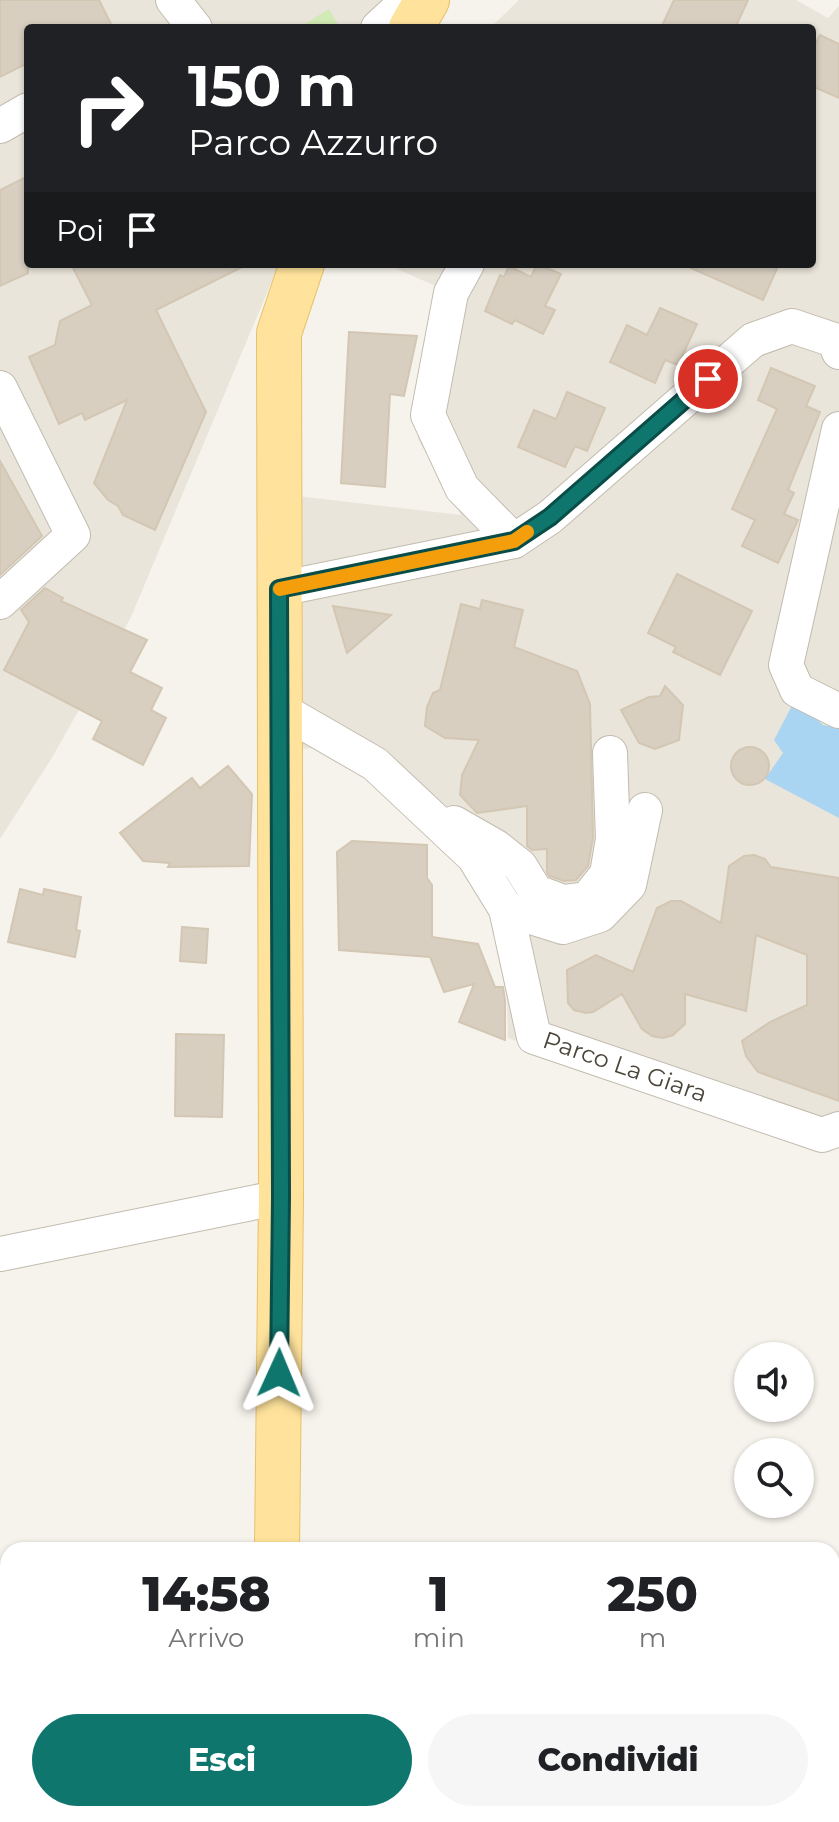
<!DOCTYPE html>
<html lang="it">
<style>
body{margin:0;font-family:Montserrat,sans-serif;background:#f6f6f6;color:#202124;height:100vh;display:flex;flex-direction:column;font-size:30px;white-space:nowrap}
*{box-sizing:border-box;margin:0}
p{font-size:26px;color:#757577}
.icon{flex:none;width:44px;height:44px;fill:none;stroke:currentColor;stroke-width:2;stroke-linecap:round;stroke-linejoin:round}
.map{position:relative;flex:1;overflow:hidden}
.panel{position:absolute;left:0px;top:1542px;width:840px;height:280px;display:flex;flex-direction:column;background:#fff;border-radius:24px 24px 0 0;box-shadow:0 2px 6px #0004}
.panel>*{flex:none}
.top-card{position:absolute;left:24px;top:24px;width:792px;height:244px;border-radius:8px;box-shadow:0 2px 6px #0004;background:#202124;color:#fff;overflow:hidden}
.buttons{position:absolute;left:734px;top:1342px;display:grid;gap:16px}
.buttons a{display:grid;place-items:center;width:80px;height:80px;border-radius:50%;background:#fff;box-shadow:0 2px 6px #0004;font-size:40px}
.pin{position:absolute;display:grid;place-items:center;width:68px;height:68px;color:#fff;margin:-34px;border:4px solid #fff;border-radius:50%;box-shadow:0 2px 8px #0007}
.me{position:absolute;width:88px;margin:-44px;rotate:1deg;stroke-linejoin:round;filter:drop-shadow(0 0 6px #0008)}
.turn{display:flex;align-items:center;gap:28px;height:168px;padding:0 32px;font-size:36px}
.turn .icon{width:104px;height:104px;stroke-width:2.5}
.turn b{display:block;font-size:56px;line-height:68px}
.then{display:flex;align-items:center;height:76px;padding:0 32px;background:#0003;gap:16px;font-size:30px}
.eta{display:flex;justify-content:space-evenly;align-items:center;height:136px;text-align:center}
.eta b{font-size:48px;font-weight:800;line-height:56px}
.primary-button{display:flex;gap:16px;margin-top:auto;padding:16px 32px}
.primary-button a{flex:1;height:92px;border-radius:48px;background:#0f766e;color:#fff;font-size:32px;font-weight:800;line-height:92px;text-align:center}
.primary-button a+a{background:#f6f6f6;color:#202124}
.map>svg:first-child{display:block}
.residential{fill:#eae5da}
.green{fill:#d2eab5}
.water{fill:#a9d4f2}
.building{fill:#d8cfc1;stroke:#d3c7b4;stroke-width:2}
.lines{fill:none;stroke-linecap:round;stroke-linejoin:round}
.minor-casing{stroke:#c2bbae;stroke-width:36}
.major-casing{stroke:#e6c16a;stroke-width:46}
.minor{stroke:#fff;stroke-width:34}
.major{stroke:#ffe39c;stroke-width:44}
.route-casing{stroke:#0a4d48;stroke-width:20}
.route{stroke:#0f766e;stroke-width:14}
.slow{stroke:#f59e0b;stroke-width:14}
.labels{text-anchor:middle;stroke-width:6;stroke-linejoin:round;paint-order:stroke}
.street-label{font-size:24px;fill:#4b4439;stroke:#fff}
</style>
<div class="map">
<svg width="839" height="1822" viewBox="0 0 839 1822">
<rect width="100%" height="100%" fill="#f6f3ec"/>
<g class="residential">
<path d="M 0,0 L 399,0 L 383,28 L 28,28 L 28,264 L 279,264 L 131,617 L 53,756 L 0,839 Z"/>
<path d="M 519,0 L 796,0 L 828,18 L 839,6 L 839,1148 L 508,1038 L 506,951 L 470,861 L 333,747 L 298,749 L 297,496 L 461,515 L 418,439 L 416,387 L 440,288 L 386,264 L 812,264 L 812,28 L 490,28 Z"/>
</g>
<path class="green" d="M 329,9 L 340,28 L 298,28 Z"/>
<path class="water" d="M 795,700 L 823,725 L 839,728 L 839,818 L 765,779 L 783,753 L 774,740 Z"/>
<g class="building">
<path d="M 0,0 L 99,0 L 113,28 L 28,28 L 28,63 L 0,77 Z"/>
<path d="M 674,0 L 748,0 L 735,28 L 661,28 Z"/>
<path d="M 820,35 L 839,44 L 839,98 L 812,86 L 812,51 Z"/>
<path d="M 28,176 L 28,273 L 0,286 L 0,190 Z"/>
<path d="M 71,264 L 248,264 L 156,310 L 206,412 L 155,530 L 123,515 L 118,506 L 108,500 L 94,483 L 127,400 L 85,420 L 82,413 L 59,424 L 29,357 L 55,345 L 60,321 L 92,305 Z"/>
<path d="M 537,264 L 561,274 L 545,306 L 555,310 L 543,334 L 515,320 L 512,324 L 485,311 L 500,275 L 504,277 L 509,266 L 531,277 Z"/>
<path d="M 682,264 L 779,264 L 763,300 Z"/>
<path d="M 660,308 L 697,324 L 678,365 L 665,360 L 655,383 L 610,362 L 627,325 L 647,335 Z"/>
<path d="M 349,332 L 417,336 L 404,396 L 390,394 L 385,487 L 341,483 Z"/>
<path d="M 771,368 L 815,386 L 806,406 L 820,412 L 788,490 L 794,493 L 784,514 L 798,520 L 778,563 L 742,546 L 755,520 L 732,509 L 777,409 L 758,400 Z"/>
<path d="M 567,392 L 605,408 L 587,451 L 575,446 L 565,467 L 518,447 L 534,410 L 556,419 Z"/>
<path d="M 0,461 L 42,536 L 0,575 Z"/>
<path d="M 677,574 L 752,611 L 720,675 L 673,652 L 676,647 L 648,633 Z"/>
<path d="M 45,588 L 63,598 L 61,601 L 147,640 L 130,672 L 162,688 L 151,710 L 166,718 L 143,765 L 93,739 L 102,721 L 4,670 L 29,622 L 21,610 Z"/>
<path d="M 482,600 L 523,610 L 514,647 L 577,671 L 590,704 L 593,838 L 588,866 L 576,880 L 564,881 L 549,876 L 547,872 L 547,849 L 532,850 L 527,846 L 527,806 L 477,813 L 460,795 L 462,775 L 479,740 L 445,738 L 425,726 L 427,707 L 433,693 L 440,690 L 461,604 L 480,609 Z"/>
<path d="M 333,606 L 391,615 L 347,653 Z"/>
<path d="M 665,686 L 683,705 L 679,740 L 655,749 L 639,743 L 621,710 L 649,697 L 660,696 Z"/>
<circle cx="750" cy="766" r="19"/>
<path d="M 228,766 L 252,794 L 249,866 L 168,867 L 170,863 L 143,861 L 120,833 L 192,778 L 200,788 Z"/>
<path d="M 352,841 L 427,845 L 427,878 L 432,885 L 432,937 L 478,944 L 495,987 L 503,987 L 505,1000 L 505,1040 L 459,1022 L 474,984 L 444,992 L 430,957 L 339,950 L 337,852 Z"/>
<path d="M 754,855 L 765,859 L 771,867 L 839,878 L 839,1101 L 758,1072 L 746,1056 L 742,1041 L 770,1022 L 807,1005 L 807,955 L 756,935 L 746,1011 L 685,994 L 685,1024 L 673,1035 L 663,1038 L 652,1036 L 642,1029 L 622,994 L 593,1012 L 586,1013 L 574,1010 L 568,1003 L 567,970 L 596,955 L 633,972 L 657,908 L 671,901 L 681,901 L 721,923 L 729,866 L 744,856 Z"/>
<path d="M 20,889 L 43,895 L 44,889 L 81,897 L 76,930 L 80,931 L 75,957 L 8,942 Z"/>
<path d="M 182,927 L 208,929 L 206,963 L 180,961 Z"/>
<path d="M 176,1034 L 224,1035 L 222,1117 L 175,1116 Z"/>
</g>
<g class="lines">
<defs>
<g id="minor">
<path d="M 173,0 L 195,28"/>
<path d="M 378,28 L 408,0"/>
<path d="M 0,126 L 28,110"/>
<path d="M 467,264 L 451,293 L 428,415 L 462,488 L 514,541"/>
<path d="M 0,388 L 73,535 L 0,602"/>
<path d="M 839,429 L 786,665 L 797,690 L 839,711"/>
<path d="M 279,589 L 514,541 L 550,517 L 753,340 L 792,326 L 834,340 L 839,352"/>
<path d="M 278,708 L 375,764 L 474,857 L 506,909 L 534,1037 L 822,1135 L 839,1129"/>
<path d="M 454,823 L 496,847 L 520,866 L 536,892 L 563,902 L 587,899 L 607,874 L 613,839 L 610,753"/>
<path d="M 506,909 L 563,927 L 600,915 L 629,885 L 645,810"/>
<path d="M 0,1254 L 281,1197"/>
</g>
<g id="major">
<path d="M 411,28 L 427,0"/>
<path d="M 277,1550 L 281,1197 L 279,333 L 302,264"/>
<path d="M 274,1822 L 274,1814"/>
</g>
</defs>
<use href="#minor" class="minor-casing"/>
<use href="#major" class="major-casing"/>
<use href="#minor" class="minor"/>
<use href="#major" class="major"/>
</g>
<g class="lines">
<defs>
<path id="route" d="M 279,1373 L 281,1197 L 279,589 L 514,541 L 550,517 L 708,379"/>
</defs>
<use href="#route" class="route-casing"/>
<use href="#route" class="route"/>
<path class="slow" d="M 280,589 L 514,541 L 527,532"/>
</g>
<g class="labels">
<g class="street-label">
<text transform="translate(625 1067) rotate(19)" y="8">Parco La Giara</text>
</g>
</g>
</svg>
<div class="buttons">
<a><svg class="icon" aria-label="sound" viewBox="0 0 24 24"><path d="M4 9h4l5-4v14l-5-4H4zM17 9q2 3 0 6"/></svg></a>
<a><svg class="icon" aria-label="search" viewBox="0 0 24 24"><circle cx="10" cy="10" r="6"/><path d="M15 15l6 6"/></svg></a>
</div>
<div class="pin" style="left:708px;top:379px;background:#d93025"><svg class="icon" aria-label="arrive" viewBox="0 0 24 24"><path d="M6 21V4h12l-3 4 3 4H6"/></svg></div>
<svg class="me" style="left:279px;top:1373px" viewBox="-20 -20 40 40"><path d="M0-17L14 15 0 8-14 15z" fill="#0f766e" stroke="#fff" stroke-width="4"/></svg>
<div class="top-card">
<div class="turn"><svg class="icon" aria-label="right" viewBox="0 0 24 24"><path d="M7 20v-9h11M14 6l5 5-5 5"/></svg><div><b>150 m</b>Parco Azzurro</div></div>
<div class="then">Poi<svg class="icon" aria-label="arrive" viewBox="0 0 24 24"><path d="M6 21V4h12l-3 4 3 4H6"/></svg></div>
</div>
<section class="panel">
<div class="eta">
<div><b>14:58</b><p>Arrivo</p></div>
<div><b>1</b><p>min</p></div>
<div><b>250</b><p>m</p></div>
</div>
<div class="primary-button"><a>Esci</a><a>Condividi</a></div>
</section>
</div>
